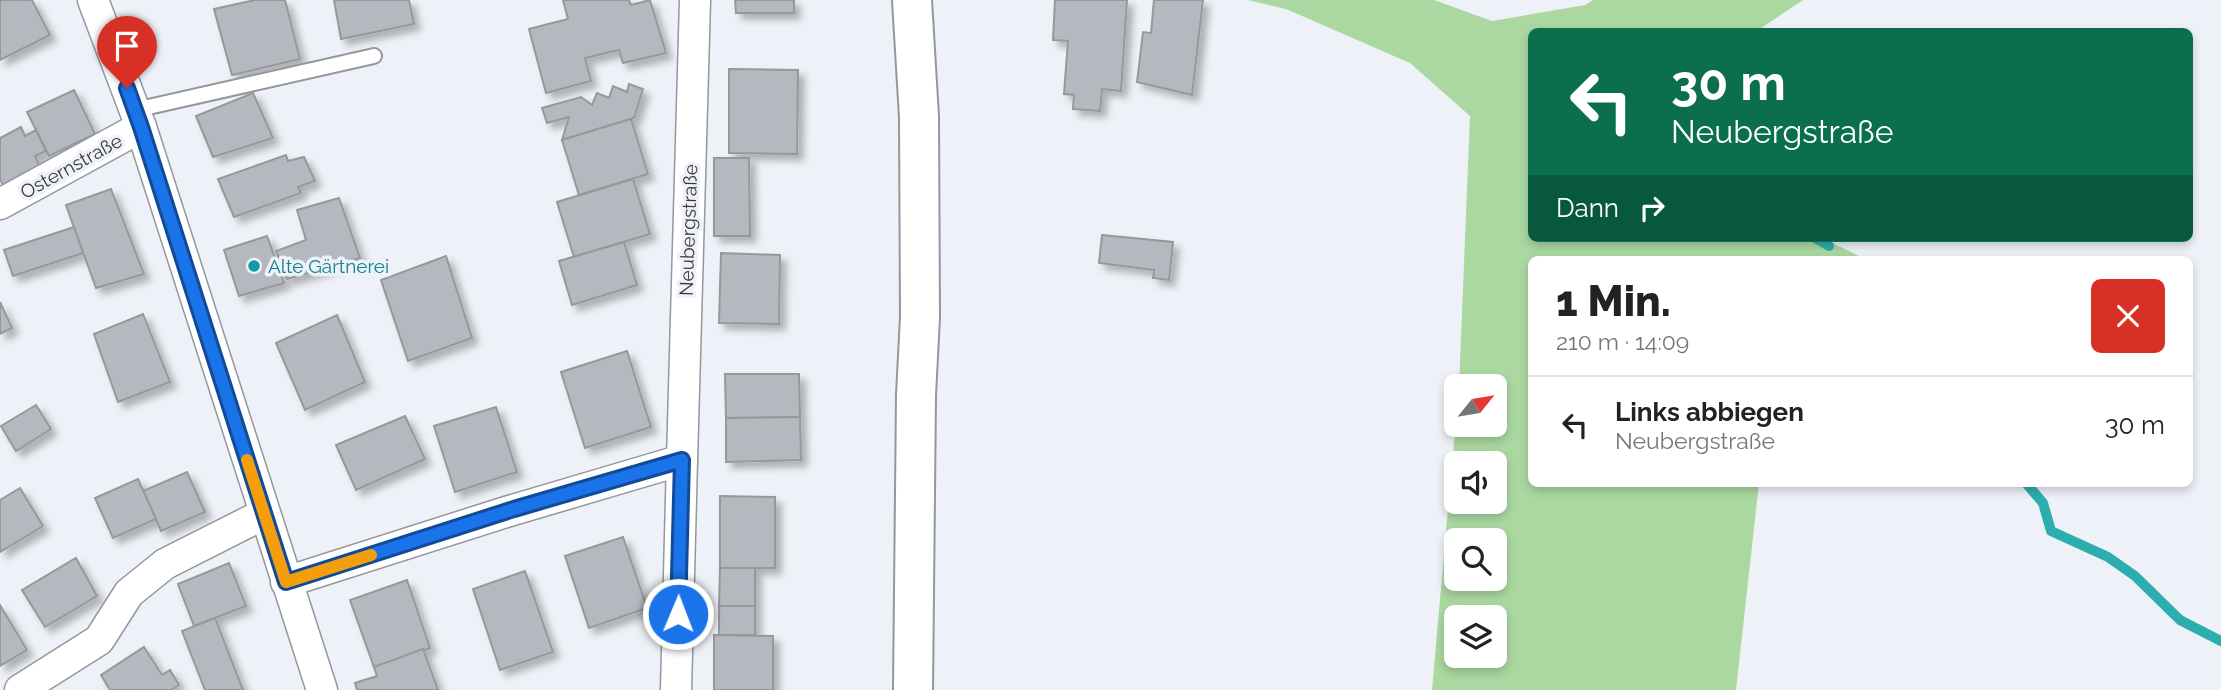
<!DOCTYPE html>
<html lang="de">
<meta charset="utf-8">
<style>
body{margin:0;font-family:Raleway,sans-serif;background:#f6f6f6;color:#222;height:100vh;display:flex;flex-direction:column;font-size:26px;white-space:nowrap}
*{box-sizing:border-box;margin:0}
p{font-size:23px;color:#767676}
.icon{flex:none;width:38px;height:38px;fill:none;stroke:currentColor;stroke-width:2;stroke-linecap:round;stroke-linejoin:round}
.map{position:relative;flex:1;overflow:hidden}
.details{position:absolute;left:1528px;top:256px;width:665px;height:231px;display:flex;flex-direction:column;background:#fff;border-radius:10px;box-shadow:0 4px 10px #0003}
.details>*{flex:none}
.top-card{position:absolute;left:1528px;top:28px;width:665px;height:214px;border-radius:10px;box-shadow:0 4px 10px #0003;background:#0b6e4f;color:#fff;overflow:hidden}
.needle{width:46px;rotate:60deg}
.tools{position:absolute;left:1444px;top:374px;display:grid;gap:14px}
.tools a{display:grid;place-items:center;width:63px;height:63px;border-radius:10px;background:#fff;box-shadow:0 4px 10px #0003;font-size:35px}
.pin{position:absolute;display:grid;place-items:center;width:60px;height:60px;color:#fff;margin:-72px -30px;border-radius:50% 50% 50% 0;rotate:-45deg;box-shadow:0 0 7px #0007}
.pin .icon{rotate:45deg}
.me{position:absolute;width:77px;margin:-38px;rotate:1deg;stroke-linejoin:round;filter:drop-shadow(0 0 5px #0008)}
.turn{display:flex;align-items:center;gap:24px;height:147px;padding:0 28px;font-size:32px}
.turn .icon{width:91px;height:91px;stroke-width:2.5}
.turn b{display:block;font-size:49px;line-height:60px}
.then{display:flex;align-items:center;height:66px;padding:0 28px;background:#0003;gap:14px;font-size:26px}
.round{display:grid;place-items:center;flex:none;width:74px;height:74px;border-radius:10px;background:#f6f6f6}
.headline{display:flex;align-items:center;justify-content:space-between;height:119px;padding:0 28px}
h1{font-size:42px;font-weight:800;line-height:52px}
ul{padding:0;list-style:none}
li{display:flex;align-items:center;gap:21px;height:98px;padding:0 28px;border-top:2px solid #e0e0e0}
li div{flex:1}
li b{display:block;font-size:26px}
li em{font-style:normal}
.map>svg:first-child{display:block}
.green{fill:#abd8a1;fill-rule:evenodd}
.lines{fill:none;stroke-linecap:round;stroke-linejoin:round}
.stream{stroke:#2caeaf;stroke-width:10}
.building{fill:#b5b8be;stroke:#95989d;stroke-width:2;filter:url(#shadow)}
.lane-casing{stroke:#94979d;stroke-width:18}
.street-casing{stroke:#94979d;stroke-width:33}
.secondary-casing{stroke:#94979d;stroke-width:42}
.lane{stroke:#fff;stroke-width:14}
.street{stroke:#fff;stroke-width:30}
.secondary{stroke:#fff;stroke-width:38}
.route-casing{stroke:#114b97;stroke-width:18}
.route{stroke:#1a73e8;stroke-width:12}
.slow{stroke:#f59e0b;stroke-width:12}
.culture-dot{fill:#0f9aa8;stroke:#eef1f7;stroke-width:2.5}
.labels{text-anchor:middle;stroke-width:7;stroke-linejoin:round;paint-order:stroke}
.street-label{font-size:19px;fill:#383a3c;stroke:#eef1f7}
.culture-label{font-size:19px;fill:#0d838f;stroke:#eef1f7;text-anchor:start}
</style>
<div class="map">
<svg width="2221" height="690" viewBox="0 0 2221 690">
<defs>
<filter id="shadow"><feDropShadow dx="6" dy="6" stdDeviation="3.5" flood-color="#0004"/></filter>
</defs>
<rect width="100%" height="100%" fill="#eef1f7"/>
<path class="green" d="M 1248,0 L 1434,0 L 1492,21 L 1585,5 L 1593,0 L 1803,0 L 1757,31 L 1531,32 L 1531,238 L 1822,238 L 1865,259 L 1531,259 L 1531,483 L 1759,483 L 1736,690 L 1432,690 L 1456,419 L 1456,425 L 1494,425 L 1494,387 L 1459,387 L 1470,116 L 1410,63 L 1286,9 ZM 1456,464 L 1494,464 L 1494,502 L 1456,502 ZM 1456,541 L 1494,541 L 1494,579 L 1456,579 ZM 1456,618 L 1494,618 L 1494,656 L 1456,656 Z"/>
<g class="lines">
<g class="stream">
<path d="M 1815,238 L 1829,246"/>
<path d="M 2026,483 L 2043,503 L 2051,531 L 2108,557 L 2135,576 L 2180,620 L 2221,641"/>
</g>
</g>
<g class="building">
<path d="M 2,0 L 32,0 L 50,35 L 0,60 L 0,1 Z"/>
<path d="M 255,0 L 285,0 L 300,59 L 232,75 L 214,9 Z"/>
<path d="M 334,0 L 409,0 L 414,24 L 341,39 Z"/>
<path d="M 563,0 L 629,0 L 631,5 L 650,0 L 666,53 L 623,63 L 619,50 L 585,58 L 591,81 L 546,93 L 529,29 L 568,19 Z"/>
<path d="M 735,0 L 794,0 L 794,13 L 736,13 Z"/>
<path d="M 1055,0 L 1127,0 L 1121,91 L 1102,89 L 1100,111 L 1073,109 L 1074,95 L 1064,94 L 1068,41 L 1053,40 Z"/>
<path d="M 1154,0 L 1203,0 L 1192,95 L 1137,82 L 1143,32 L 1151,33 Z"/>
<path d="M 729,69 L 798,70 L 797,154 L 729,153 Z"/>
<path d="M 629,84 L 643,89 L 634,118 L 562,140 L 569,117 L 547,123 L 542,108 L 581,97 L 592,105 L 597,93 L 609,98 L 613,86 L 627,92 Z"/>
<path d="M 74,90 L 95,134 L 49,156 L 27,112 Z"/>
<path d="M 253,93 L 273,138 L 213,157 L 196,116 Z"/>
<path d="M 631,119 L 648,174 L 579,195 L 562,140 Z"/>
<path d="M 21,127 L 25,136 L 36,130 L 46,151 L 35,156 L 40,167 L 3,185 L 0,179 L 0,138 Z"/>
<path d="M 286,155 L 288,161 L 304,157 L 315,181 L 298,187 L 301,193 L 234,217 L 218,179 Z"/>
<path d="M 714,158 L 749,158 L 750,236 L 714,236 Z"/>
<path d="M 633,179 L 650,234 L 574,257 L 557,202 Z"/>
<path d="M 111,189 L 144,274 L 96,288 L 66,205 Z"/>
<path d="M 339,198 L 360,258 L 287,279 L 276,251 L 306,240 L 297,210 Z"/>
<path d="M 74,227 L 83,253 L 13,276 L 4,250 Z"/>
<path d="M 1102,235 L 1173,242 L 1169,280 L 1153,278 L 1154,270 L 1099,263 Z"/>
<path d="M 267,236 L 284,283 L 239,296 L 224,250 Z"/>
<path d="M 624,242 L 637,285 L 572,305 L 559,261 Z"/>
<path d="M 721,253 L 780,255 L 779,324 L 719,323 Z"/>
<path d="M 446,256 L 472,338 L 408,361 L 381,280 Z"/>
<path d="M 0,302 L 12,328 L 0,334 Z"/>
<path d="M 143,314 L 170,382 L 118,402 L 94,334 Z"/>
<path d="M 337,315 L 365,382 L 305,410 L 276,343 Z"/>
<path d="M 627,351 L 651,427 L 585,448 L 561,372 Z"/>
<path d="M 725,374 L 799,374 L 800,417 L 726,418 Z"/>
<path d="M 36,405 L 51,429 L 16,451 L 1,426 Z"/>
<path d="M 496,407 L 517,472 L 455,492 L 434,426 Z"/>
<path d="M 405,416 L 425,459 L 356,490 L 336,445 Z"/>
<path d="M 800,417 L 801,460 L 726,462 L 726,418 Z"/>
<path d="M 187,472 L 205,512 L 161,531 L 143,491 Z"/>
<path d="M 138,479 L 156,519 L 113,538 L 95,498 Z"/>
<path d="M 20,488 L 43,526 L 0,552 L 0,500 Z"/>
<path d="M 720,496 L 775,497 L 775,568 L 720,568 Z"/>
<path d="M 623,537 L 647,608 L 589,628 L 565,556 Z"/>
<path d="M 76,558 L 97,596 L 45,627 L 22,590 Z"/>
<path d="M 229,563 L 246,606 L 194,626 L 178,584 Z"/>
<path d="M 720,568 L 755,568 L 755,606 L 719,606 Z"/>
<path d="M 525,571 L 553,652 L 500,670 L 473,589 Z"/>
<path d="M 407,580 L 430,648 L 374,667 L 350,600 Z"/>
<path d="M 0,605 L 27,650 L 0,666 Z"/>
<rect x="719" y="606" width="36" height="29"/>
<path d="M 215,618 L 243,690 L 205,690 L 182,631 Z"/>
<path d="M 714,635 L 773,636 L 773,690 L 714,690 Z"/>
<path d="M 144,647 L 162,675 L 170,670 L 179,685 L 171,690 L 110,690 L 101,675 Z"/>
<path d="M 423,649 L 438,690 L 357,690 L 355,683 L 377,676 L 374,667 Z"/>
</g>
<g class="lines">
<defs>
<path id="lane" d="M 135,110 L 374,56"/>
<g id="street">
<path d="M 93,0 L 141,127 L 322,690"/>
<path d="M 0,204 L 141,127"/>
<path d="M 682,460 L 695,0"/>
<path d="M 286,582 L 506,512 L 682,460 L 676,690"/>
<path d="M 20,690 L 99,640 L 129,593 L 165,564 L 264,514"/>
</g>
<path id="secondary" d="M 912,0 L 919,117 L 920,317 L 916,395 L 913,690"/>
</defs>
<use href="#lane" class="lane-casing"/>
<use href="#street" class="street-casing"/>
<use href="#secondary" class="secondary-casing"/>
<use href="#lane" class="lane"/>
<use href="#street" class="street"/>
<use href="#secondary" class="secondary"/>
</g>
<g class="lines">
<defs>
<path id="route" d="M 127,88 L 141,127 L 286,582 L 514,509 L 682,460 L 678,614"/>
</defs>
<use href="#route" class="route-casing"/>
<use href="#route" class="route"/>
<path class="slow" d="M 247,460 L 286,582 L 371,555"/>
</g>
<circle class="culture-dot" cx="254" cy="266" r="7"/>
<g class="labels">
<g class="street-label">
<text transform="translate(71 166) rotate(-29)" y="7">Osternstraße</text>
<text transform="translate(688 230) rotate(-88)" y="7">Neubergstraße</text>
</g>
<g class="culture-label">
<text x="268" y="273">Alte Gärtnerei</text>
</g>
</g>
</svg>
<div class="tools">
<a><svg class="needle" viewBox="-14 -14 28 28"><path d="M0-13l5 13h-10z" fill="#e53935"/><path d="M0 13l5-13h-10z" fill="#767676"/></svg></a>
<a><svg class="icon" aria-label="sound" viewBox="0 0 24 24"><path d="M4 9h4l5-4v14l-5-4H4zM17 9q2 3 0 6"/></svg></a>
<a><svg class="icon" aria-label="search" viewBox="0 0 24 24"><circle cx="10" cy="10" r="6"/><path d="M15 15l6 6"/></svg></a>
<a><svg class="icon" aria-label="layers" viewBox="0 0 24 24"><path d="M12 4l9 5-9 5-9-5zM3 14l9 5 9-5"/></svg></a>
</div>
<div class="pin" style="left:127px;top:88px;background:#d93025"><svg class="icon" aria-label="arrive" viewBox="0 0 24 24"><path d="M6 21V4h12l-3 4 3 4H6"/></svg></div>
<svg class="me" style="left:678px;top:614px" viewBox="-20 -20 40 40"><circle r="17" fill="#1a73e8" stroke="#fff" stroke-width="3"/><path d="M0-11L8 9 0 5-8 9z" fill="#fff"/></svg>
<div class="top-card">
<div class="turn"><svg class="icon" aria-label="left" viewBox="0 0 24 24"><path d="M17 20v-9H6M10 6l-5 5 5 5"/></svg><div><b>30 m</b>Neubergstraße</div></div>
<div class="then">Dann<svg class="icon" aria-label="right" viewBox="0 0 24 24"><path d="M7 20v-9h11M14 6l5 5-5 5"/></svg></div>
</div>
<section class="details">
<div class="headline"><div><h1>1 Min.</h1><p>210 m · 14:09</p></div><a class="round" style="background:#d93025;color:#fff"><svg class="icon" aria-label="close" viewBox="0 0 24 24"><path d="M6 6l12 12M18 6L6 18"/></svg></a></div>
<ul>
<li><svg class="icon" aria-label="left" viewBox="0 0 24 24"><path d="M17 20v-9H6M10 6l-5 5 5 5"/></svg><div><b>Links abbiegen</b><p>Neubergstraße</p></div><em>30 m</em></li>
</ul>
</section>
</div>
